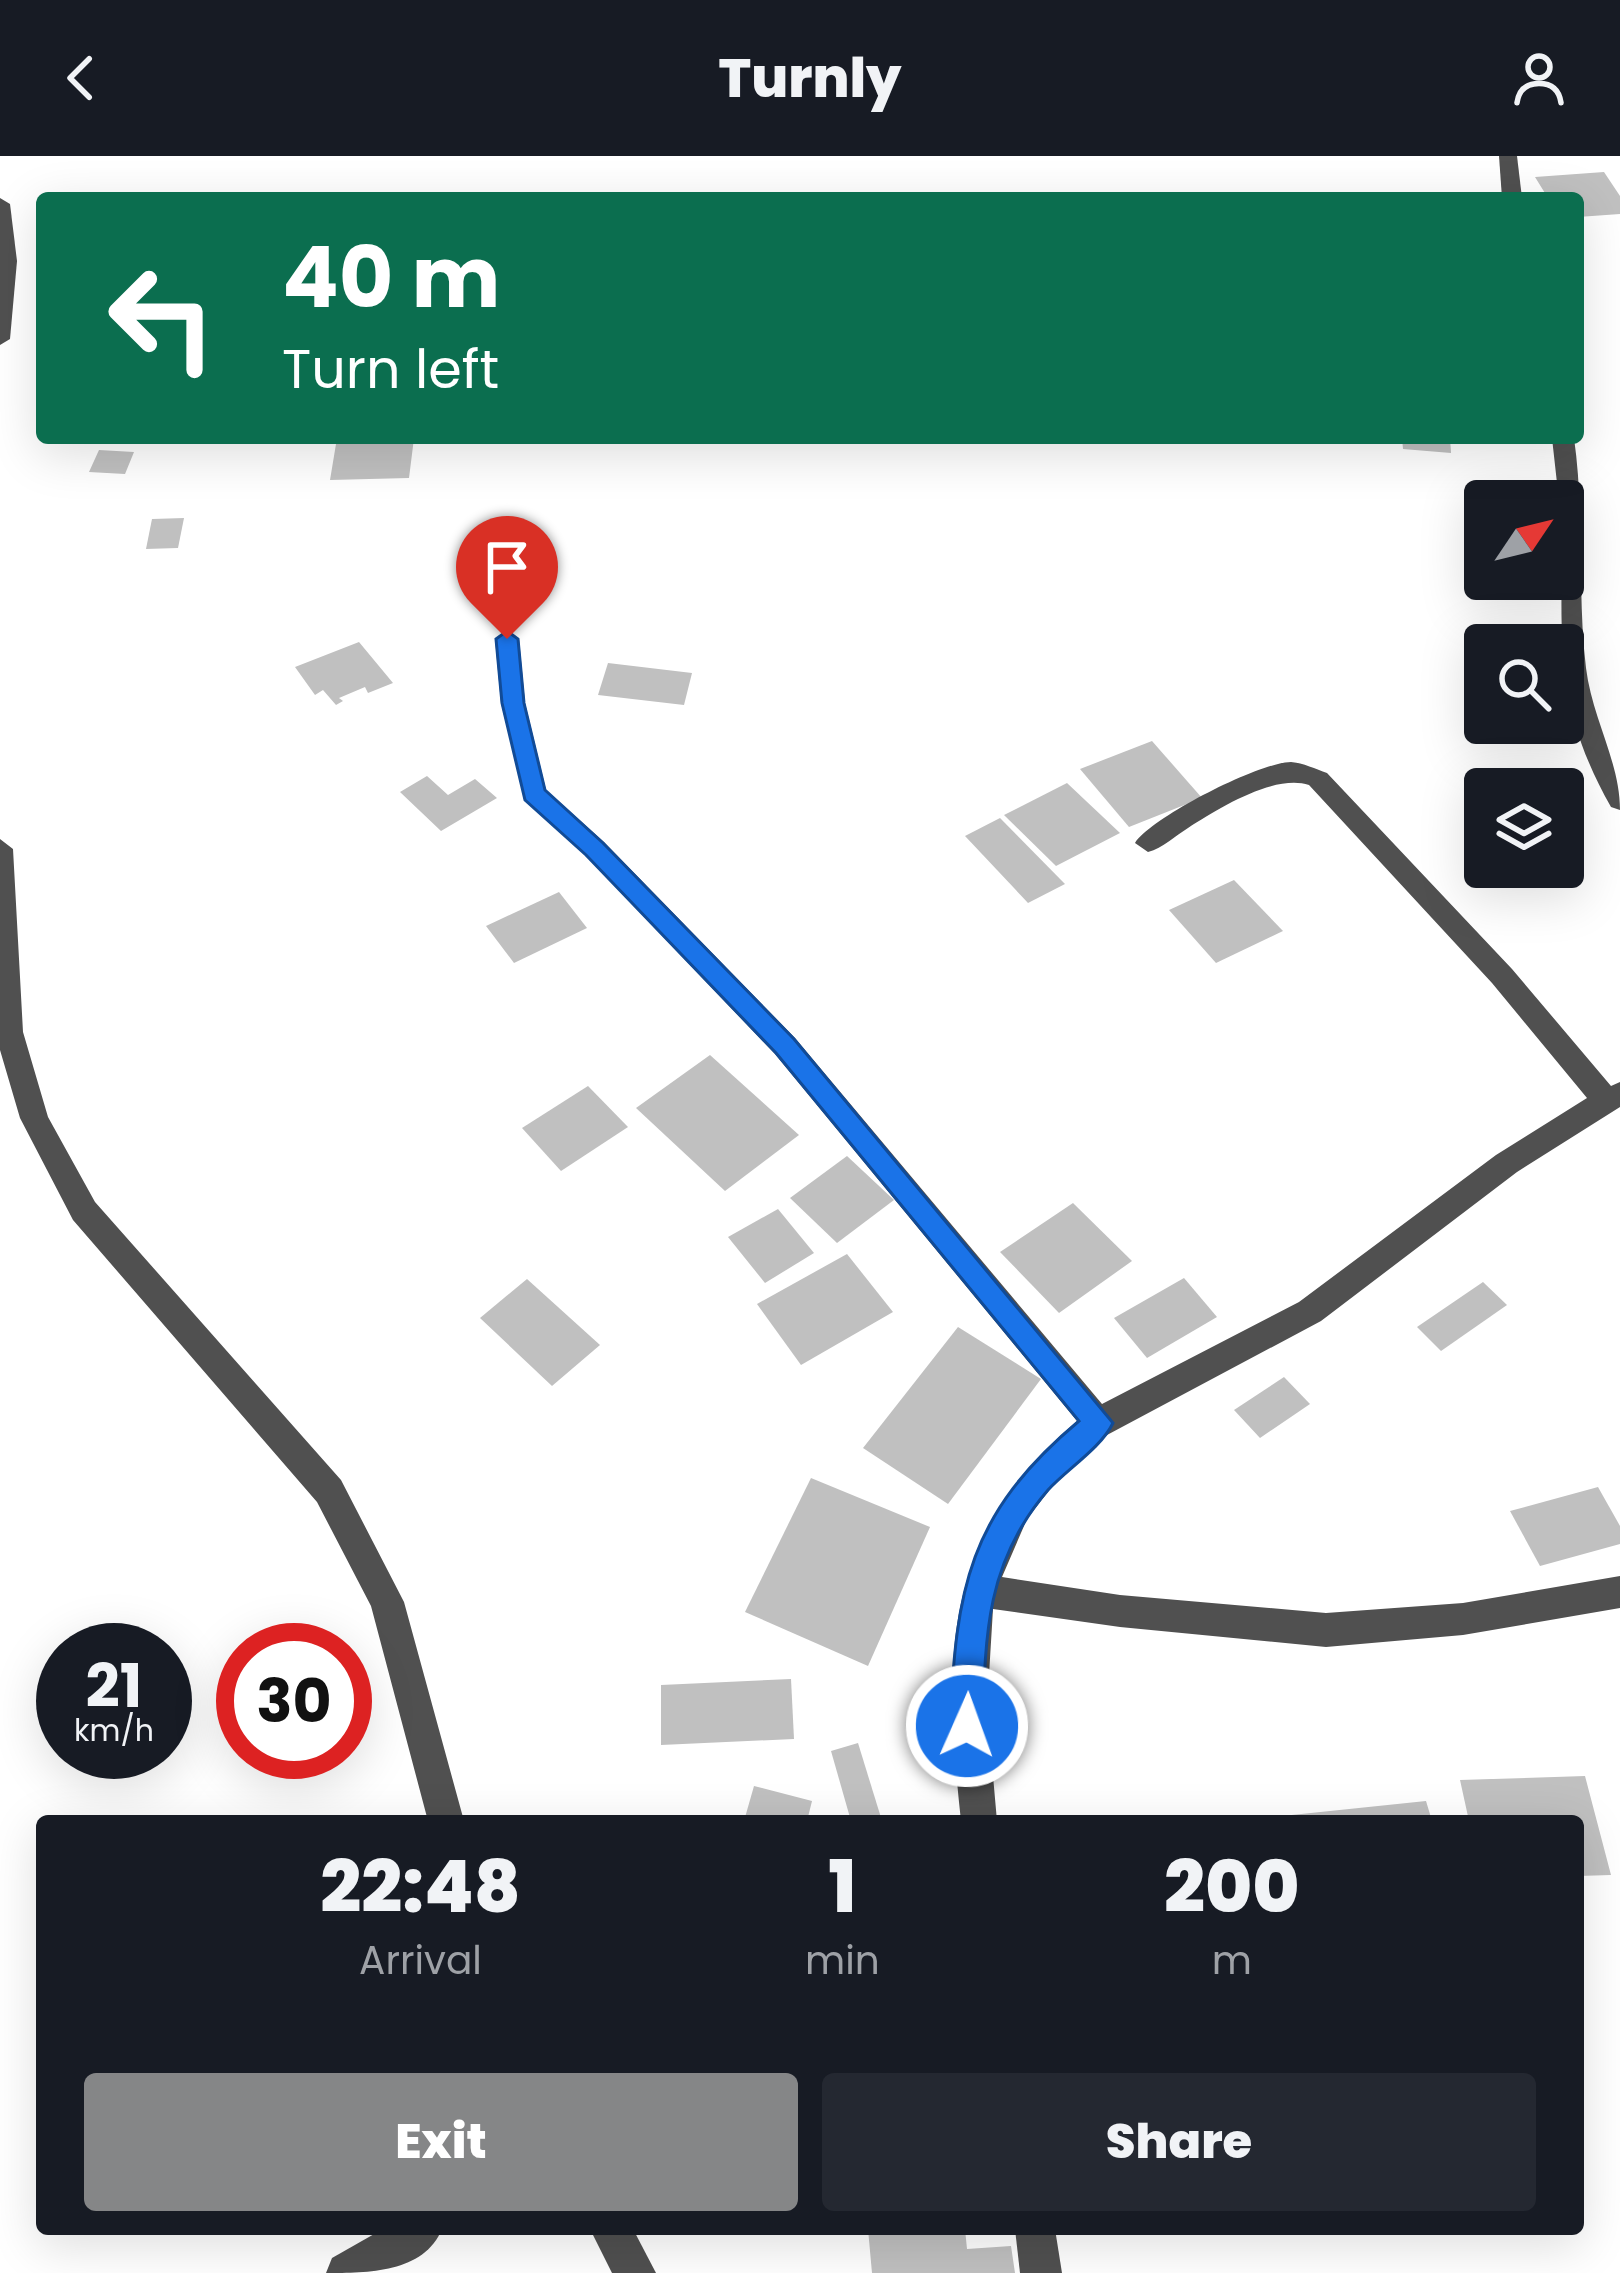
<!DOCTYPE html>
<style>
body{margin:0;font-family:Poppins,sans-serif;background:#242831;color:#f1f3f6;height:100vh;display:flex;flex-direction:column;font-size:45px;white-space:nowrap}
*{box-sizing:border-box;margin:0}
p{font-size:39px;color:#9ea1a6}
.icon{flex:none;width:66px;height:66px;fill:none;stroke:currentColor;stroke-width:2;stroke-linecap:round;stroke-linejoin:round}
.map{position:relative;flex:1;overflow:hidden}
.sheet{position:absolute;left:36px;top:1659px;width:1548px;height:420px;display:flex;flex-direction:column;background:#171b24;border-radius:12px;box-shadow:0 12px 48px #0002}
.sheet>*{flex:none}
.top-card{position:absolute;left:36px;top:36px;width:1548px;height:252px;border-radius:12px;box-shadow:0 12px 48px #0002;background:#0b6e4f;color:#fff;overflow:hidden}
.needle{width:78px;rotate:55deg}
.controls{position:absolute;left:1464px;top:324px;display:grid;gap:24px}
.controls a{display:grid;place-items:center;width:120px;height:120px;border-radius:12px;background:#171b24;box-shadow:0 12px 48px #0002;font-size:60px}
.speed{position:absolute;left:36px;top:1467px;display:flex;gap:24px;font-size:60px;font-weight:700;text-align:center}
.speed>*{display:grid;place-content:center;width:156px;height:156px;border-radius:50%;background:#171b24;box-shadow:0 12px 48px #0002;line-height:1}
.speed small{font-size:30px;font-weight:400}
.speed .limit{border:18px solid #d22;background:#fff;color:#111}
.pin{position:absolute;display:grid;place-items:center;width:102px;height:102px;color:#fff;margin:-123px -51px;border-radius:50% 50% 50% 0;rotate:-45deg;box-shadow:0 0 12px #0007}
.pin .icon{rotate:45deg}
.me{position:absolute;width:132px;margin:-66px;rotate:2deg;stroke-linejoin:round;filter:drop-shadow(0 0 9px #0008)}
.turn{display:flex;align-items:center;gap:42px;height:252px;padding:0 48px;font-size:54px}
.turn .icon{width:156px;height:156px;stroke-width:2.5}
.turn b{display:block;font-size:84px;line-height:102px}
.eta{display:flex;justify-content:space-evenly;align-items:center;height:204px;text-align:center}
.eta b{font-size:72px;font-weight:800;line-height:84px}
.button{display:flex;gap:24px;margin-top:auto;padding:24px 48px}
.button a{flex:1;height:138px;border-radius:12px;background:#858687;color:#fff;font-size:48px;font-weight:800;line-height:138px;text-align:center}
.button a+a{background:#242831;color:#f1f3f6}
header{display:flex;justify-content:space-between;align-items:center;height:156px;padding:0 48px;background:#171b24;font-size:54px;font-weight:800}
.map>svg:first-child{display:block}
.building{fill:#c0c0c0}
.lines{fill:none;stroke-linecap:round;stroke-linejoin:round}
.minor{fill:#505050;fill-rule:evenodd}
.route{fill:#1a73e8;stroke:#114b97;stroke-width:3}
</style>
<header><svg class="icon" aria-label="back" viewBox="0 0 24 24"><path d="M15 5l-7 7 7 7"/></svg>Turnly<svg class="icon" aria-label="person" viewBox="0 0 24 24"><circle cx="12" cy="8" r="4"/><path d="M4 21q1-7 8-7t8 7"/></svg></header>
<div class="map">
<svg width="1620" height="2117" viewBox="0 0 1620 2117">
<rect width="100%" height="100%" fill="#fff"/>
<g class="building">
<path d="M 1604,16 L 1620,40 L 1620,58 L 1578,61 L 1578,42 L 1548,42 L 1535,21 Z"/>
<path d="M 347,282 L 414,282 L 409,322 L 330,324 L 336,288 L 346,288 Z"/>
<path d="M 1402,282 L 1450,282 L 1451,297 L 1403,293 Z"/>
<path d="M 99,294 L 134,296 L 125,318 L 89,316 Z"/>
<path d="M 184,362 L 178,392 L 146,393 L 152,363 Z"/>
<path d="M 359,486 L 393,527 L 368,537 L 365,531 L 339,542 L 343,545 L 336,549 L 323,534 L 315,539 L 295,511 Z"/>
<path d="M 608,507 L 692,517 L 684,549 L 598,539 Z"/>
<path d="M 1152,585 L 1202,642 L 1129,671 L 1080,613 Z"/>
<path d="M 427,620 L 448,639 L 475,623 L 497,642 L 441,675 L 400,636 Z"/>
<path d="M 1067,627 L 1120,677 L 1056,710 L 1004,659 Z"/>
<path d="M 1000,662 L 1065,728 L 1028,747 L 965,680 Z"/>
<path d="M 1234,724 L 1283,775 L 1216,807 L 1169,754 Z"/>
<path d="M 559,736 L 587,772 L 514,807 L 486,770 Z"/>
<path d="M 710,899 L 799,979 L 725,1035 L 636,952 Z"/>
<path d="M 588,930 L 628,971 L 561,1015 L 522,972 Z"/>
<path d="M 847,1000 L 894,1044 L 837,1087 L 790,1042 Z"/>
<path d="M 1073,1047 L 1132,1105 L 1059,1157 L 1000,1096 Z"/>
<path d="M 778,1053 L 814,1097 L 765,1127 L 728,1081 Z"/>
<path d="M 847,1098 L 893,1156 L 801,1209 L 757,1148 Z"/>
<path d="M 1184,1122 L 1217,1161 L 1147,1202 L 1114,1162 Z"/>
<path d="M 527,1123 L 600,1189 L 552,1230 L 480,1162 Z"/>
<path d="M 1483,1126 L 1507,1149 L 1441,1195 L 1417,1171 Z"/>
<path d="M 958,1171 L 1041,1223 L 948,1348 L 863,1292 Z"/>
<path d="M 1284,1221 L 1310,1248 L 1260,1282 L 1234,1254 Z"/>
<path d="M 811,1322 L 930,1371 L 868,1510 L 745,1456 Z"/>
<path d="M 1598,1331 L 1620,1370 L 1620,1388 L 1540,1410 L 1510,1355 Z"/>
<path d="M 791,1523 L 794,1583 L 661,1589 L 661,1529 Z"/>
<path d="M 858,1587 L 882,1665 L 851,1665 L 831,1595 Z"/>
<path d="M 1585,1620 L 1611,1719 L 1578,1720 L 1578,1665 L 1469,1665 L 1460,1624 Z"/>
<path d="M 754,1630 L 812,1645 L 807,1665 L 744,1665 Z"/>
<path d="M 1426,1645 L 1432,1665 L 1262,1665 L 1262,1662 Z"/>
<path d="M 868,2073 L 965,2073 L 967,2093 L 1011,2090 L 1015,2117 L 872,2117 Z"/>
</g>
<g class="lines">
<g class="minor">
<path d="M 1499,0 L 1517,0 L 1522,42 L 1502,42 Z"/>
<path d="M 0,42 L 10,48 L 17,105 L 10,183 L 0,189 Z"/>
<path d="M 1552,282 L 1574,282 C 1585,359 1577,436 1586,512 C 1592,562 1620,606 1620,654 L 1611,651 C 1548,541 1563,462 1563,345 L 1559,345 Z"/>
<path d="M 507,475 L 519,483 L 525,547 L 546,634 L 604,686 L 795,882 L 1102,1248 L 1299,1146 L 1496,999 L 1587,942 L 1492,827 L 1309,629 C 1274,618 1219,652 1188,672 C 1175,680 1163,692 1148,696 L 1135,687 C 1152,661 1260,606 1291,606 C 1303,607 1316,613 1327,617 L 1512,813 L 1611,930 L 1620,926 L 1620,951 L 1517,1016 L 1321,1165 L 1107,1279 L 1061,1319 L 1027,1363 L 1002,1421 L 1120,1439 L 1326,1457 L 1463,1447 L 1620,1420 L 1620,1452 L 1463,1479 L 1326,1491 L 1120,1471 L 993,1453 L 987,1552 L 997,1665 L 961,1665 C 943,1499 941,1381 1077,1265 L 775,898 L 586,700 L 525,644 L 501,547 L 495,483 Z"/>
<path d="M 0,683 L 13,693 L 23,876 L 48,961 L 95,1046 L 341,1324 L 404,1446 L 464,1665 L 428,1665 L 371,1450 L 317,1346 L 73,1064 L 20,962 L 0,894 Z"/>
<path d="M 383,2073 L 442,2073 C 424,2117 367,2117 326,2117 L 332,2102 Z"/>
<path d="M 590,2073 L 633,2073 L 656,2117 L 612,2117 Z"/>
<path d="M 1015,2073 L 1055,2073 L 1062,2117 L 1020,2117 Z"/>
</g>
</g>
<path class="route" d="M 507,475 L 518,483 L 524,547 L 545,634 L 603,687 L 794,883 L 1113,1267 C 1101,1292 1067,1313 1048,1334 C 986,1406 985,1479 983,1570 L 978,1581 L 967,1586 L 955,1581 L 950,1570 C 956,1433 968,1358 1079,1265 L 776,897 L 586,699 L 525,644 L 502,547 L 496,483 Z"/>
</svg>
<div class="controls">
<a><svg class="needle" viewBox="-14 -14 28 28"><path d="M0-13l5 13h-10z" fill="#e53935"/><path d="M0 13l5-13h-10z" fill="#9ea1a6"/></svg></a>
<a><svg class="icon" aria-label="search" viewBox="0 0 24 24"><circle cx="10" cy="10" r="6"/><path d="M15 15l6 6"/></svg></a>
<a><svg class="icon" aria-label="layers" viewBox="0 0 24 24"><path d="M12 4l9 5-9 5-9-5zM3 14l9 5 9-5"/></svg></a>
</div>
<div class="speed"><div>21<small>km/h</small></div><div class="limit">30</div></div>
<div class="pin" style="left:507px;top:483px;background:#d93025"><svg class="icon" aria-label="arrive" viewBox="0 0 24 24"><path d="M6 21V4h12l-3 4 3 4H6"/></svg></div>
<svg class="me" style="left:967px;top:1570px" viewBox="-20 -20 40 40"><circle r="17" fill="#1a73e8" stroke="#fff" stroke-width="3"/><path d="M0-11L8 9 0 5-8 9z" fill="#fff"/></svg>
<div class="top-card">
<div class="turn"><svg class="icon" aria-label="left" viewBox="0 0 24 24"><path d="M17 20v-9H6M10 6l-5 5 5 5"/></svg><div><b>40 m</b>Turn left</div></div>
</div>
<section class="sheet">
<div class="eta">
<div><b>22:48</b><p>Arrival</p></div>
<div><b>1</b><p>min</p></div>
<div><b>200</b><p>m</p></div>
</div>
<div class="button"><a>Exit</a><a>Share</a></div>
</section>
</div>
